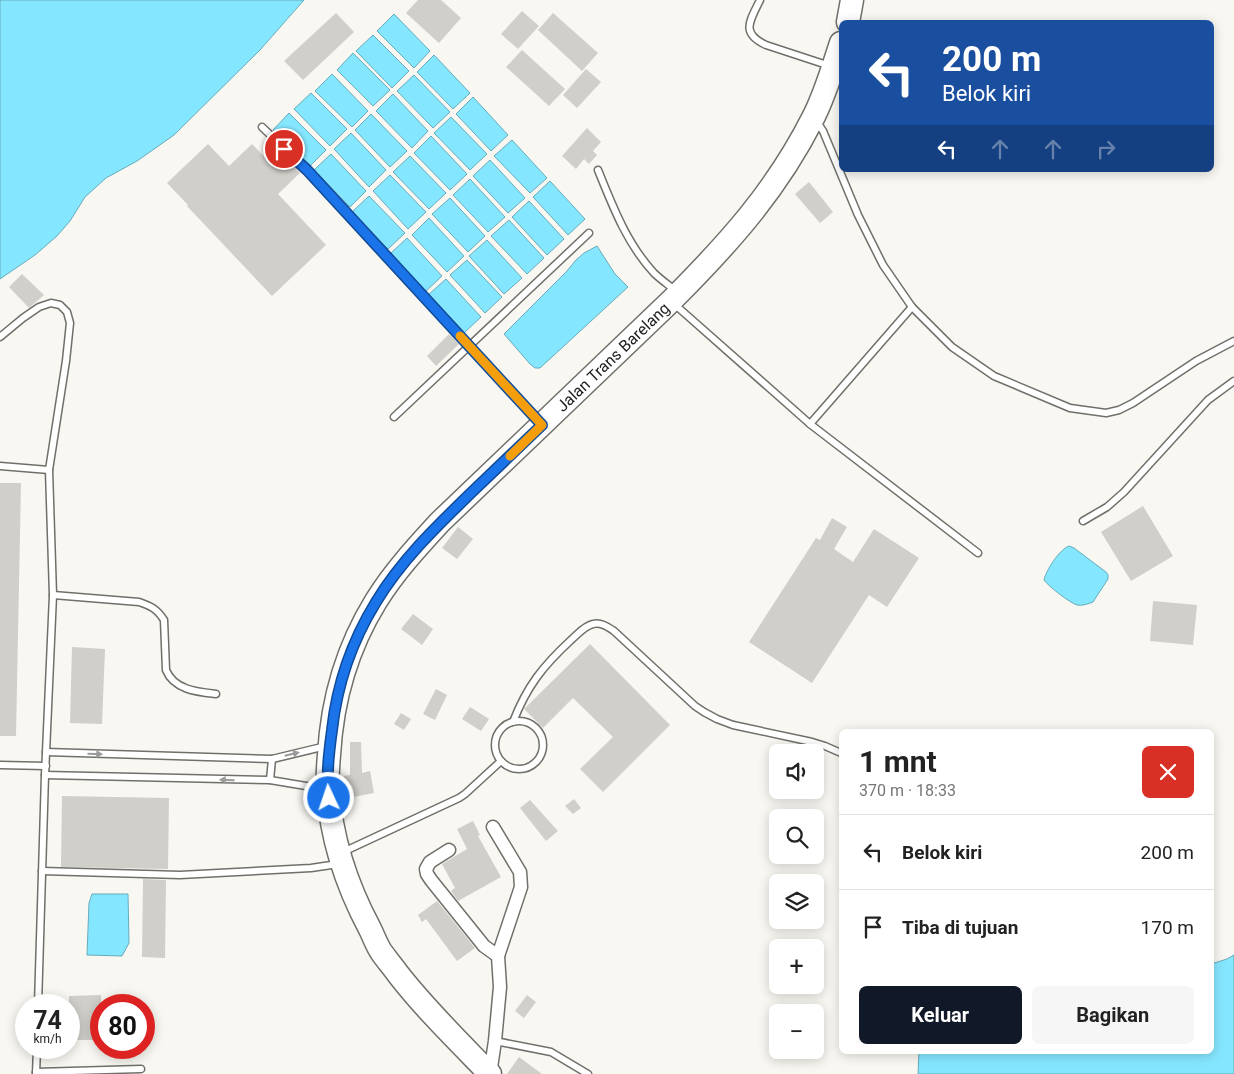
<!DOCTYPE html>
<html lang="id">
<meta charset="utf-8">
<style>
body{margin:0;font-family:Roboto,sans-serif;background:#f6f6f6;color:#222;height:100vh;display:flex;flex-direction:column;font-size:19px;white-space:nowrap}
*{box-sizing:border-box;margin:0}
p{font-size:16px;color:#767676}
.icon{flex:none;width:28px;height:28px;fill:none;stroke:currentColor;stroke-width:2;stroke-linecap:round;stroke-linejoin:round}
.map{position:relative;flex:1;overflow:hidden}
.panel{position:absolute;left:839px;top:729px;width:375px;height:325px;display:flex;flex-direction:column;background:#fff;border-radius:8px;box-shadow:0 2px 12px #0003}
.panel>*{flex:none}
.hud{position:absolute;left:839px;top:20px;width:375px;height:152px;border-radius:8px;box-shadow:0 2px 12px #0003;background:#1a4fa0;color:#fff;overflow:hidden}
.controls{position:absolute;left:769px;top:744px;display:grid;gap:10px}
.controls a{display:grid;place-items:center;width:55px;height:55px;border-radius:8px;background:#fff;box-shadow:0 2px 12px #0003;font-size:25px}
.speed{position:absolute;left:15px;top:994px;display:flex;gap:10px;font-size:25px;font-weight:700;text-align:center}
.speed>*{display:grid;place-content:center;width:65px;height:65px;border-radius:50%;background:#fff;box-shadow:0 2px 12px #0003;line-height:1}
.speed small{font-size:12px;font-weight:400}
.speed .limit{border:8px solid #d22;background:#fff;color:#111}
.pin{position:absolute;display:grid;place-items:center;width:42px;height:42px;color:#fff;margin:-21px;border:2px solid #fff;border-radius:50%;box-shadow:0 1px 5px #0007}
.me{position:absolute;width:55px;margin:-28px;rotate:357deg;stroke-linejoin:round;filter:drop-shadow(0 0 4px #0008)}
.turn{display:flex;align-items:center;gap:18px;height:105px;padding:0 20px;font-size:22px}
.turn .icon{width:65px;height:65px;stroke-width:2.5}
.turn b{display:block;font-size:35px;line-height:42px}
.lanes{display:flex;align-items:center;height:48px;padding:0 20px;background:#0003;justify-content:center;gap:25px;direction:ltr}
.lanes .off{opacity:.35}
.round{display:grid;place-items:center;flex:none;width:52px;height:52px;border-radius:8px;background:#f6f6f6}
.head{display:flex;align-items:center;justify-content:space-between;height:85px;padding:0 20px}
h1{font-size:30px;font-weight:700;line-height:38px}
.cta{display:flex;gap:10px;margin-top:auto;padding:10px 20px}
.cta a{flex:1;height:58px;border-radius:8px;background:#111827;color:#fff;font-size:20px;font-weight:700;line-height:58px;text-align:center}
.cta a+a{background:#f6f6f6;color:#222}
ul{padding:0;list-style:none}
li{display:flex;align-items:center;gap:15px;height:75px;padding:0 20px;border-top:1px solid #e0e0e0}
li div{flex:1}
li b{display:block;font-size:19px}
li em{font-style:normal}
.map>svg:first-child{display:block}
.water{fill:#85e7ff;stroke:#66abbb}
.building{fill:#d0cfca}
.lines{fill:none;stroke-linecap:round;stroke-linejoin:round}
.lane-casing{stroke:#706f6a;stroke-width:9}
.street-casing{stroke:#706f6a;stroke-width:15}
.highway-casing{stroke:#706f6a;stroke-width:25}
.lane{stroke:#fff;stroke-width:6}
.street{stroke:#fff;stroke-width:12}
.highway{stroke:#fff;stroke-width:22}
.oneway{fill:#9a9a99}
.route-casing{stroke:#114b97;stroke-width:12}
.route{stroke:#1a73e8;stroke-width:9}
.slow{stroke:#f59e0b;stroke-width:9}
.labels{text-anchor:middle;stroke-width:4;stroke-linejoin:round;paint-order:stroke}
.street-label{font-size:16px;fill:#1f1e1c;stroke:#fff}
</style>
<div class="map">
<svg width="1234" height="1074" viewBox="0 0 1234 1074">
<rect width="100%" height="100%" fill="#f8f7f1"/>
<g class="water">
<path d="M 0,0 L 304,0 L 260,50 L 174,135 L 137,161 L 106,178 L 85,197 L 70,221 L 57,236 L 35,255 L 0,279 Z"/>
<path d="M 394,14 L 430,51 L 414,68 L 377,31 Z"/>
<path d="M 373,35 L 409,71 L 392,88 L 356,51 Z"/>
<path d="M 353,53 L 390,90 L 373,106 L 337,70 Z"/>
<path d="M 434,55 L 470,93 L 453,109 L 417,72 Z"/>
<path d="M 332,74 L 368,111 L 352,127 L 315,91 Z"/>
<path d="M 414,75 L 450,112 L 433,128 L 397,91 Z"/>
<path d="M 311,93 L 347,129 L 330,146 L 294,109 Z"/>
<path d="M 393,94 L 428,131 L 412,148 L 376,111 Z"/>
<path d="M 473,97 L 508,135 L 491,151 L 456,114 Z"/>
<path d="M 289,113 L 326,150 L 309,167 L 273,130 Z"/>
<path d="M 371,114 L 407,151 L 390,167 L 355,130 Z"/>
<path d="M 451,117 L 487,154 L 470,170 L 434,133 Z"/>
<path d="M 351,133 L 386,170 L 369,187 L 334,149 Z"/>
<path d="M 431,136 L 467,174 L 450,190 L 414,153 Z"/>
<path d="M 512,140 L 547,178 L 530,193 L 494,156 Z"/>
<path d="M 331,154 L 366,191 L 350,207 L 314,170 Z"/>
<path d="M 410,156 L 446,193 L 429,209 L 393,172 Z"/>
<path d="M 490,160 L 525,198 L 508,213 L 473,176 Z"/>
<path d="M 390,175 L 426,212 L 408,229 L 373,191 Z"/>
<path d="M 470,179 L 505,217 L 488,232 L 453,195 Z"/>
<path d="M 550,181 L 585,219 L 568,235 L 533,197 Z"/>
<path d="M 369,196 L 405,233 L 388,249 L 352,212 Z"/>
<path d="M 450,198 L 485,236 L 468,252 L 432,214 Z"/>
<path d="M 529,201 L 564,239 L 547,255 L 512,217 Z"/>
<path d="M 429,218 L 464,256 L 447,272 L 412,235 Z"/>
<path d="M 509,220 L 544,258 L 527,274 L 491,236 Z"/>
<path d="M 407,238 L 442,276 L 425,292 L 390,254 Z"/>
<path d="M 487,240 L 522,278 L 504,294 L 469,256 Z"/>
<path d="M 597,246 L 615,274 L 628,287 L 540,368 L 535,368 L 530,364 L 504,334 L 566,272 L 576,260 L 584,253 Z"/>
<path d="M 467,260 L 502,297 L 485,313 L 450,275 Z"/>
<path d="M 446,279 L 481,317 L 464,333 L 428,295 Z"/>
<path d="M 1069,546 L 1074,548 L 1106,572 L 1108,575 L 1108,579 L 1093,602 C 1088,604 1082,606 1077,605 C 1070,603 1048,586 1044,580 C 1046,570 1060,549 1069,546 Z"/>
<path d="M 92,894 L 128,894 L 129,943 L 122,956 L 87,955 L 89,903 Z"/>
<path d="M 1234,955 L 1234,1074 L 918,1074 L 919,1051 L 1211,1051 L 1211,964 L 1227,959 Z"/>
</g>
<g class="building">
<path d="M 418,0 L 441,0 L 461,18 L 439,43 L 406,13 Z"/>
<path d="M 522,11 L 539,26 L 518,49 L 501,34 Z"/>
<path d="M 336,13 L 354,32 L 303,80 L 284,61 Z"/>
<path d="M 553,13 L 598,53 L 582,71 L 538,30 Z"/>
<path d="M 522,50 L 565,89 L 549,106 L 506,67 Z"/>
<path d="M 586,69 L 601,82 L 577,108 L 563,95 Z"/>
<path d="M 587,128 L 601,142 L 593,151 L 597,155 L 589,164 L 584,159 L 576,169 L 562,156 Z"/>
<path d="M 208,144 L 229,166 L 252,144 L 269,162 L 280,152 L 300,173 L 278,194 L 326,245 L 272,296 L 187,206 L 188,205 L 167,183 Z"/>
<path d="M 809,182 L 833,212 L 820,223 L 795,194 Z"/>
<path d="M 22,274 L 44,295 L 29,308 L 9,287 Z"/>
<path d="M 449,334 L 459,344 L 436,366 L 427,356 Z"/>
<path d="M 0,483 L 21,483 L 16,736 L 0,736 Z"/>
<path d="M 1143,506 L 1173,556 L 1131,581 L 1101,532 Z"/>
<path d="M 832,518 L 847,527 L 834,549 L 853,562 L 874,529 L 919,558 L 887,607 L 869,595 L 812,683 L 749,642 L 816,538 L 820,540 Z"/>
<path d="M 458,527 L 473,539 L 457,559 L 442,548 Z"/>
<path d="M 1153,601 L 1197,605 L 1193,645 L 1150,641 Z"/>
<path d="M 413,614 L 433,629 L 422,645 L 401,629 Z"/>
<path d="M 590,644 L 670,725 L 603,792 L 580,769 L 613,737 L 573,698 L 543,728 L 524,709 Z"/>
<path d="M 72,647 L 105,649 L 102,724 L 70,723 Z"/>
<path d="M 436,689 L 447,695 L 435,720 L 423,714 Z"/>
<path d="M 470,707 L 489,719 L 481,731 L 462,719 Z"/>
<path d="M 401,713 L 411,719 L 404,730 L 394,724 Z"/>
<path d="M 350,742 L 361,742 L 362,773 L 370,771 L 374,793 L 348,798 L 344,776 L 350,775 Z"/>
<path d="M 62,796 L 169,798 L 168,869 L 61,867 Z"/>
<path d="M 574,799 L 581,808 L 573,814 L 565,806 Z"/>
<path d="M 530,800 L 558,831 L 546,841 L 520,808 Z"/>
<path d="M 473,821 L 480,835 L 478,836 L 501,877 L 458,901 L 451,891 L 455,888 L 442,864 L 467,849 L 457,829 Z"/>
<path d="M 143,879 L 166,880 L 165,958 L 142,957 Z"/>
<path d="M 437,901 L 475,948 L 457,961 L 426,919 L 422,922 L 418,915 Z"/>
<path d="M 101,995 L 101,1040 L 69,1040 L 69,996 Z"/>
<path d="M 527,995 L 536,1002 L 524,1018 L 515,1011 Z"/>
<path d="M 519,1057 L 542,1074 L 507,1074 Z"/>
</g>
<g class="lines">
<defs>
<g id="lane">
<path d="M 760,0 C 750,21 740,33 766,45 L 830,66"/>
<path d="M 817,122 L 823,131 L 858,215 L 883,265 L 912,307 L 952,347 L 994,376 L 1070,408 L 1106,413 L 1119,410 L 1133,403 L 1196,361 L 1234,341"/>
<path d="M 262,127 L 307,170 L 539,422"/>
<path d="M 598,170 C 613,207 627,244 654,273 C 661,280 669,285 676,291"/>
<path d="M 673,303 L 810,424 L 912,307"/>
<path d="M 0,337 L 23,318 L 39,307 L 51,303 L 60,305 L 67,312 L 70,323 L 66,361 L 49,470 L 53,595 L 45,775 L 38,1005"/>
<path d="M 394,417 L 589,233"/>
<path d="M 810,424 L 978,553"/>
<path d="M 0,466 L 49,470"/>
<path d="M 1083,521 L 1107,507 L 1124,492 L 1208,400 L 1234,381"/>
<path d="M 53,595 L 139,602 C 151,606 157,609 164,620 L 166,670 C 174,690 198,692 216,694"/>
<circle cx="519" cy="745" r="24"/>
<path d="M 513,722 C 527,686 543,666 571,640 C 578,634 584,626 593,624 C 601,622 608,627 614,631 L 695,706 L 704,712 L 717,719 L 733,725 L 812,742 L 825,746 L 841,753"/>
<path d="M 46,752 L 272,759 L 326,746"/>
<path d="M 0,765 L 46,766"/>
<path d="M 45,775 L 270,780 L 324,789"/>
<path d="M 270,780 L 272,759"/>
<path d="M 343,852 L 459,798 L 465,794 L 501,761"/>
<path d="M 42,871 L 180,875 L 311,868 L 338,864"/>
<path d="M 495,1041 L 551,1052 L 588,1074"/>
<path d="M 36,1072 L 141,1069"/>
<path d="M 36,1074 L 37,1048"/>
</g>
<g id="street">
<path d="M 449,850 L 430,862 L 426,869 L 427,874 L 431,880 L 484,946 L 498,956"/>
<path d="M 490,1074 L 495,1041 L 500,987 L 498,956 L 521,887 L 520,872 L 493,827"/>
</g>
<g id="highway">
<path d="M 848,22 L 852,0"/>
<path id="s1" d="M 490,1074 C 459,1042 426,1010 398,974 C 393,967 387,960 382,953 C 377,946 374,937 370,929 C 347,886 331,838 328,789 C 327,778 328,766 329,755 C 332,701 347,648 376,601 C 394,572 417,547 440,522 L 671,301 C 728,244 776,191 813,118 C 825,95 833,67 841,43"/>
</g>
</defs>
<use href="#lane" class="lane-casing"/>
<use href="#street" class="street-casing"/>
<use href="#highway" class="highway-casing"/>
<use href="#lane" class="lane"/>
<use href="#street" class="street"/>
<use href="#highway" class="highway"/>
</g>
<defs><path id="oneway-solid" d="M-6-.8H1V-3.2L6.5 0L1 3.2V.8H-6Z" transform="scale(1.25)"/></defs>
<g class="oneway">
<use href="#oneway-solid" transform="translate(95 754) rotate(2)"/>
<use href="#oneway-solid" transform="translate(292 754) rotate(-13)"/>
<use href="#oneway-solid" transform="translate(227 780) rotate(-179)"/>
</g>
<g class="lines">
<defs>
<path id="route" d="M 284,149 L 307,170 L 542,425 C 519,447 496,469 473,491 C 438,525 402,559 376,602 C 352,641 337,684 332,730 C 329,752 326,776 329,798"/>
</defs>
<use href="#route" class="route-casing"/>
<use href="#route" class="route"/>
<path class="slow" d="M 460,336 L 542,425 L 510,456"/>
</g>
<g class="labels">
<g class="street-label">
<text dy="6" stroke="none"><textPath href="#s1" startOffset="874">Jalan Trans Barelang</textPath></text>
</g>
</g>
</svg>
<div class="controls">
<a><svg class="icon" aria-label="sound" viewBox="0 0 24 24"><path d="M4 9h4l5-4v14l-5-4H4zM17 9q2 3 0 6"/></svg></a>
<a><svg class="icon" aria-label="search" viewBox="0 0 24 24"><circle cx="10" cy="10" r="6"/><path d="M15 15l6 6"/></svg></a>
<a><svg class="icon" aria-label="layers" viewBox="0 0 24 24"><path d="M12 4l9 5-9 5-9-5zM3 14l9 5 9-5"/></svg></a>
<a>+</a>
<a>−</a>
</div>
<div class="speed"><div>74<small>km/h</small></div><div class="limit">80</div></div>
<div class="pin" style="left:284px;top:149px;background:#d93025"><svg class="icon" aria-label="arrive" viewBox="0 0 24 24"><path d="M6 21V4h12l-3 4 3 4H6"/></svg></div>
<svg class="me" style="left:329px;top:798px" viewBox="-20 -20 40 40"><circle r="17" fill="#1a73e8" stroke="#fff" stroke-width="3"/><path d="M0-11L8 9 0 5-8 9z" fill="#fff"/></svg>
<div class="hud">
<div class="turn"><svg class="icon" aria-label="left" viewBox="0 0 24 24"><path d="M17 20v-9H6M10 6l-5 5 5 5"/></svg><div><b>200 m</b>Belok kiri</div></div>
<div class="lanes"><svg class="icon" aria-label="left" viewBox="0 0 24 24"><path d="M17 20v-9H6M10 6l-5 5 5 5"/></svg><svg class="icon off" aria-label="ahead" viewBox="0 0 24 24"><path d="M12 20V5M6 11l6-6 6 6"/></svg><svg class="icon off" aria-label="ahead" viewBox="0 0 24 24"><path d="M12 20V5M6 11l6-6 6 6"/></svg><svg class="icon off" aria-label="right" viewBox="0 0 24 24"><path d="M7 20v-9h11M14 6l5 5-5 5"/></svg></div>
</div>
<section class="panel">
<div class="head"><div><h1>1 mnt</h1><p>370 m · 18:33</p></div><a class="round" style="background:#d93025;color:#fff"><svg class="icon" aria-label="close" viewBox="0 0 24 24"><path d="M6 6l12 12M18 6L6 18"/></svg></a></div>
<ul>
<li><svg class="icon" aria-label="left" viewBox="0 0 24 24"><path d="M17 20v-9H6M10 6l-5 5 5 5"/></svg><div><b>Belok kiri</b></div><em>200 m</em></li>
<li><svg class="icon" aria-label="arrive" viewBox="0 0 24 24"><path d="M6 21V4h12l-3 4 3 4H6"/></svg><div><b>Tiba di tujuan</b></div><em>170 m</em></li>
</ul>
<div class="cta"><a>Keluar</a><a>Bagikan</a></div>
</section>
</div>
